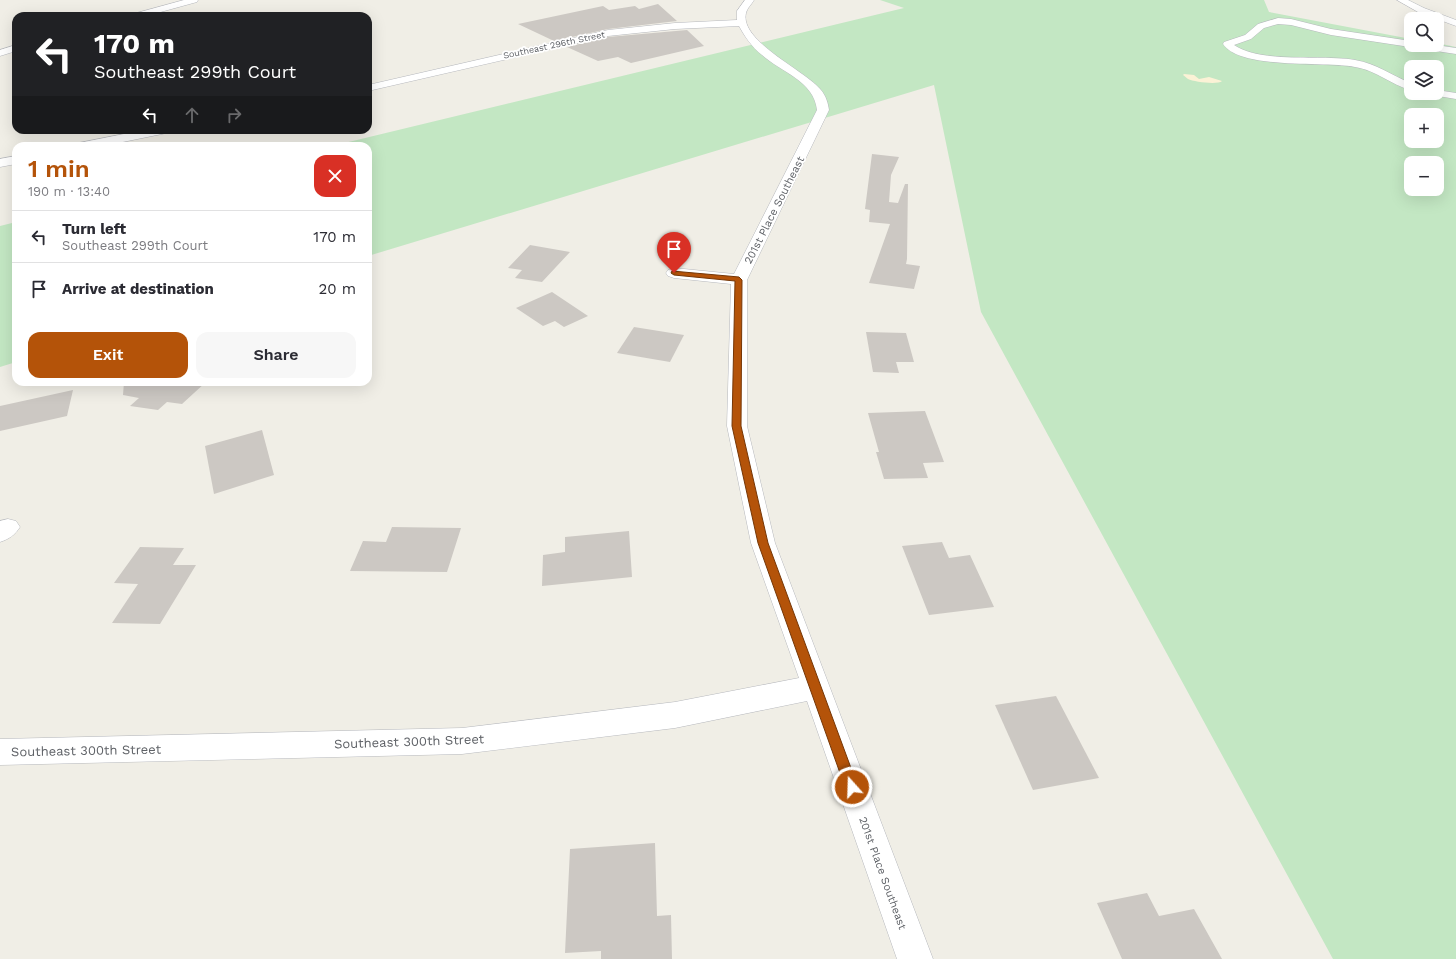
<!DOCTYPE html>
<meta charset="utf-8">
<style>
body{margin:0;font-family:"Work Sans",sans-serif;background:#f7f7f7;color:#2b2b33;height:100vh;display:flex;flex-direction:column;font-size:15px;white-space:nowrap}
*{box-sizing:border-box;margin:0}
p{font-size:13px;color:#7c7c81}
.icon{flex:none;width:22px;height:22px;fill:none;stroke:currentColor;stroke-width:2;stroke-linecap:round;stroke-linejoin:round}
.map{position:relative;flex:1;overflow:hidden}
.details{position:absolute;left:12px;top:142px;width:360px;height:244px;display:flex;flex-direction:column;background:#fff;border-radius:12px;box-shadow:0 4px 16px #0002}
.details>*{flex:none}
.banner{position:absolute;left:12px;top:12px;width:360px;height:122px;border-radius:12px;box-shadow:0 4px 16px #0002;background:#202124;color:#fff;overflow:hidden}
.controls{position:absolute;left:1404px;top:12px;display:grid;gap:8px}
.controls a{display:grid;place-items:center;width:40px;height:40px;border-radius:8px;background:#fff;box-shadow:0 4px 16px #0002;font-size:20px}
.pin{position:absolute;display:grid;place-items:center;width:34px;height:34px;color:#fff;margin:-41px -17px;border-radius:50% 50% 50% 0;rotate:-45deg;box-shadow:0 0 4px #0007}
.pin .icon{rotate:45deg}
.me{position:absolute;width:44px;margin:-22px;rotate:340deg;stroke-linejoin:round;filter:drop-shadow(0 0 3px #0008)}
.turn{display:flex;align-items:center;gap:14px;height:84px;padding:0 16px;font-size:18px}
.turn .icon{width:52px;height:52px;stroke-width:2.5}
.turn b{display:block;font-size:28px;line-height:34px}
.lanes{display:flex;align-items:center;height:38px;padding:0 16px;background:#0003;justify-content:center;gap:20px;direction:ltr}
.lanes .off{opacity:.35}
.round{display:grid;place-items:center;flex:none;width:42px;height:42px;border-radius:12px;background:#f7f7f7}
.head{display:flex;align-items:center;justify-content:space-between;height:68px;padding:0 16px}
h1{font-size:24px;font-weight:600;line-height:30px;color:#b45309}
.primary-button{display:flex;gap:8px;margin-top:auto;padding:8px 16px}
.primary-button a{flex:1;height:46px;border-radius:12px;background:#b45309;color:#fff;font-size:16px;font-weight:600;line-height:46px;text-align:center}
.primary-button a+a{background:#f7f7f7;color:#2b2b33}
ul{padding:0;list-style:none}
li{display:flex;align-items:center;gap:12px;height:52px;padding:0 16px;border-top:1px solid #e1e1e2}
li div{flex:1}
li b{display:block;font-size:15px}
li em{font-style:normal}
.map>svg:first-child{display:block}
.green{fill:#c3e7c3;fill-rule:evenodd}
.sand{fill:#fbf2d6}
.building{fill:#ccc8c3}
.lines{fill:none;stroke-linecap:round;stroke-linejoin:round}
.minor-casing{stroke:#b6b8bd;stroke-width:1}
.minor{fill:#fff;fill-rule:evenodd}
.route{fill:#b45309;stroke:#753606}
.labels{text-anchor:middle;stroke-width:3.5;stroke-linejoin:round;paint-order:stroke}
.far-street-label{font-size:9px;fill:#5e6166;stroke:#fff}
.street-label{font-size:11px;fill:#5e6166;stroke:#fff}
.near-street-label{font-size:13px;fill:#5e6166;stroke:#fff}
</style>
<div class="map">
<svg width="1456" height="959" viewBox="0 0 1456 959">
<rect width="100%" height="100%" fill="#f0eee6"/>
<g class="green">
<path d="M 880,0 L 1264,0 L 1269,12 L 1411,39 L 1411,45 L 1437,45 L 1437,43 L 1456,47 L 1456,959 L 1333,959 L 981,312 L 934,85 L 368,256 L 368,146 L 332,146 L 904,8 ZM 1411,67 L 1437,67 L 1437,93 L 1411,93 ZM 1411,115 L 1437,115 L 1437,141 L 1411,141 ZM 1411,163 L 1437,163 L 1437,189 L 1411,189 Z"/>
<path d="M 16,222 L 16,362 L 0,367 L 0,226 Z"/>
</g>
<path class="sand" d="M 1184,74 L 1194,75 L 1199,79 L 1209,77 L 1222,81 C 1218,85 1194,82 1188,79 C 1186,78 1185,76 1183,75 Z"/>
<g class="building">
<path d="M 658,4 L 677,21 L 608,29 L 554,41 L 518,24 L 603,6 L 609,10 L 635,6 L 639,9 Z"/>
<path d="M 687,30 L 704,46 L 631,63 L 618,57 L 598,61 L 567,47 L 608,37 Z"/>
<path d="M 872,154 L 899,157 L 891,175 L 889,202 L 898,203 L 905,184 L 908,184 L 907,259 L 906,264 L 920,266 L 914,289 L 869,283 L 890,224 L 869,222 L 870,210 L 865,209 Z"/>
<path d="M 530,245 L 570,252 L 542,282 L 515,278 L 522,270 L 508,268 Z"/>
<path d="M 552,292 L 588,316 L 564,327 L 555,321 L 543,326 L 516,308 Z"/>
<path d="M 634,327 L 684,335 L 670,362 L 617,353 Z"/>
<path d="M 866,332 L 906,333 L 914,362 L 896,362 L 899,373 L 873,372 Z"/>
<path d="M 124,382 L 206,382 L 182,404 L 167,402 L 158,410 L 130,406 L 139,398 L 123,395 Z"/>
<path d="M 73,390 L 67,416 L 0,431 L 0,406 Z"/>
<path d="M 925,411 L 944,462 L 923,463 L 928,478 L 884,479 L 876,452 L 879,452 L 868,413 Z"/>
<path d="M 262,430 L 274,475 L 214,494 L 205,446 Z"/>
<path d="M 392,527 L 461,528 L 447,572 L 350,571 L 363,541 L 386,542 Z"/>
<path d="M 629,531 L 632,577 L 542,586 L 543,555 L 565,552 L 565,537 Z"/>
<path d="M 942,542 L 949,558 L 970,555 L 994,607 L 929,615 L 902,546 Z"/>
<path d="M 140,547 L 184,548 L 173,565 L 196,565 L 160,624 L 112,623 L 138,584 L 114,583 Z"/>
<path d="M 1056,696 L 1099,778 L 1033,790 L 995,705 Z"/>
<path d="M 655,843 L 657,916 L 671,915 L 672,959 L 601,959 L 601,951 L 565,953 L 570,849 Z"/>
<path d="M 1147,893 L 1159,916 L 1194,909 L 1222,959 L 1122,959 L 1097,903 Z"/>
</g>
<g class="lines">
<defs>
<g id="minor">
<path d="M 184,0 L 198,0 L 197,2 L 146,16 L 131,16 L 133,14 Z"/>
<path d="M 745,0 L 754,0 C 752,4 747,8 746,13 C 739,41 806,71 821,90 C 826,96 828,103 829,110 L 747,280 L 747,426 L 775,543 L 933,959 L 897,959 L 807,701 L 675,728 L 462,754 L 0,765 L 0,739 L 462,728 L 675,702 L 799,678 L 751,543 L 727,426 L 731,284 L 674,278 L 668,276 L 666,273 L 668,270 L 674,268 L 734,274 L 817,110 C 814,81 781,72 762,55 C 752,47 745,37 739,26 L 675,29 L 608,36 L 368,91 L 368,85 L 608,30 L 675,23 L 737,20 L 737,11 Z"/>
<path d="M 1397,0 L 1408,0 L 1424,8 L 1456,20 L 1456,26 L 1418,12 Z"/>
<path d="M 1278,18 L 1291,19 L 1331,29 L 1411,41 L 1411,45 L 1436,45 L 1456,48 L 1456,54 L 1331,35 L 1291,25 L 1278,24 L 1264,28 L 1251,39 L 1234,45 C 1262,64 1321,54 1355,60 C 1378,64 1390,75 1411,83 L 1411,90 C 1391,85 1376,70 1355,67 C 1325,61 1240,70 1223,44 L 1224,42 L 1245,35 L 1258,24 Z"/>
<path d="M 16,45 L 16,51 L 0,56 L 0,50 Z"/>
<path d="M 1437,90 L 1456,93 L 1456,99 L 1432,95 L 1430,93 L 1437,93 Z"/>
<path d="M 144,130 L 168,130 L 166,133 L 162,134 L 103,146 L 78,146 L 79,143 Z"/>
<path d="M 16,156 L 16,164 L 0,167 L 0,159 Z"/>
<path d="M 8,519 L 16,521 L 20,527 C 15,535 9,539 0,542 L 0,521 Z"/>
</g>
</defs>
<use href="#minor" class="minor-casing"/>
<use href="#minor" class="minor"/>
</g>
<path class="route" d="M 672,271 L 739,277 L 742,280 L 741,426 L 768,543 L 858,787 L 856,791 L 852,793 L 847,791 L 845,787 L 758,543 L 732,426 L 735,281 L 674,275 L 671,273 Z"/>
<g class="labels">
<g class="far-street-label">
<text transform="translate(554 45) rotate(-12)" y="3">Southeast 296th Street</text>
</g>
<g class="street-label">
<text transform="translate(774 210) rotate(-63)" y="4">201st Place Southeast</text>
<text transform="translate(883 873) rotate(70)" y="4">201st Place Southeast</text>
</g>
<g class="near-street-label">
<text transform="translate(409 741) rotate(-2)" y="5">Southeast 300th Street</text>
<text transform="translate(86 750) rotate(-1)" y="5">Southeast 300th Street</text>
</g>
</g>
</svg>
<div class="controls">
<a><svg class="icon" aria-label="search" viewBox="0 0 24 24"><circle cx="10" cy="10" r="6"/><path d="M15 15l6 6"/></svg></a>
<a><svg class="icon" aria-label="layers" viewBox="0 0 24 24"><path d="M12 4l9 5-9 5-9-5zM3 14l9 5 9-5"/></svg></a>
<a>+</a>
<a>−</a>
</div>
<div class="pin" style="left:674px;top:273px;background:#d93025"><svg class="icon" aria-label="arrive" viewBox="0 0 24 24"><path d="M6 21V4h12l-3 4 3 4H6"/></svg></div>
<svg class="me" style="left:852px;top:787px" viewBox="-20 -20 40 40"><circle r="17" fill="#b45309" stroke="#fff" stroke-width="3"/><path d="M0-11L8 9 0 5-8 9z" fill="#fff"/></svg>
<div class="banner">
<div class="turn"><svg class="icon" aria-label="left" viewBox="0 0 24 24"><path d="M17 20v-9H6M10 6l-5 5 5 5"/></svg><div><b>170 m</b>Southeast 299th Court</div></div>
<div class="lanes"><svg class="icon" aria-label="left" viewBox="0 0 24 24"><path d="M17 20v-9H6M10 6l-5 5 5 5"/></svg><svg class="icon off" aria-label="ahead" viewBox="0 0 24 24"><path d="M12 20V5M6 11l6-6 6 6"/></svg><svg class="icon off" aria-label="right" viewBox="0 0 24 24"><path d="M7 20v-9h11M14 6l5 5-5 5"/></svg></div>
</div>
<section class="details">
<div class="head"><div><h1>1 min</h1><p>190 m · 13:40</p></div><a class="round" style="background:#d93025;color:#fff"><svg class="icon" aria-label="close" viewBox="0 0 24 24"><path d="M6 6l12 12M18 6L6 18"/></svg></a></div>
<ul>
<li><svg class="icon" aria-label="left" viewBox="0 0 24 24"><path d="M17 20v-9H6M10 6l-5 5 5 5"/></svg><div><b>Turn left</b><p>Southeast 299th Court</p></div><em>170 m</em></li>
<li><svg class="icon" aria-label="arrive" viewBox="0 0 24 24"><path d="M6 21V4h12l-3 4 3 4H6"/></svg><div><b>Arrive at destination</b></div><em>20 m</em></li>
</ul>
<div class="primary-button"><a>Exit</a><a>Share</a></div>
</section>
</div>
